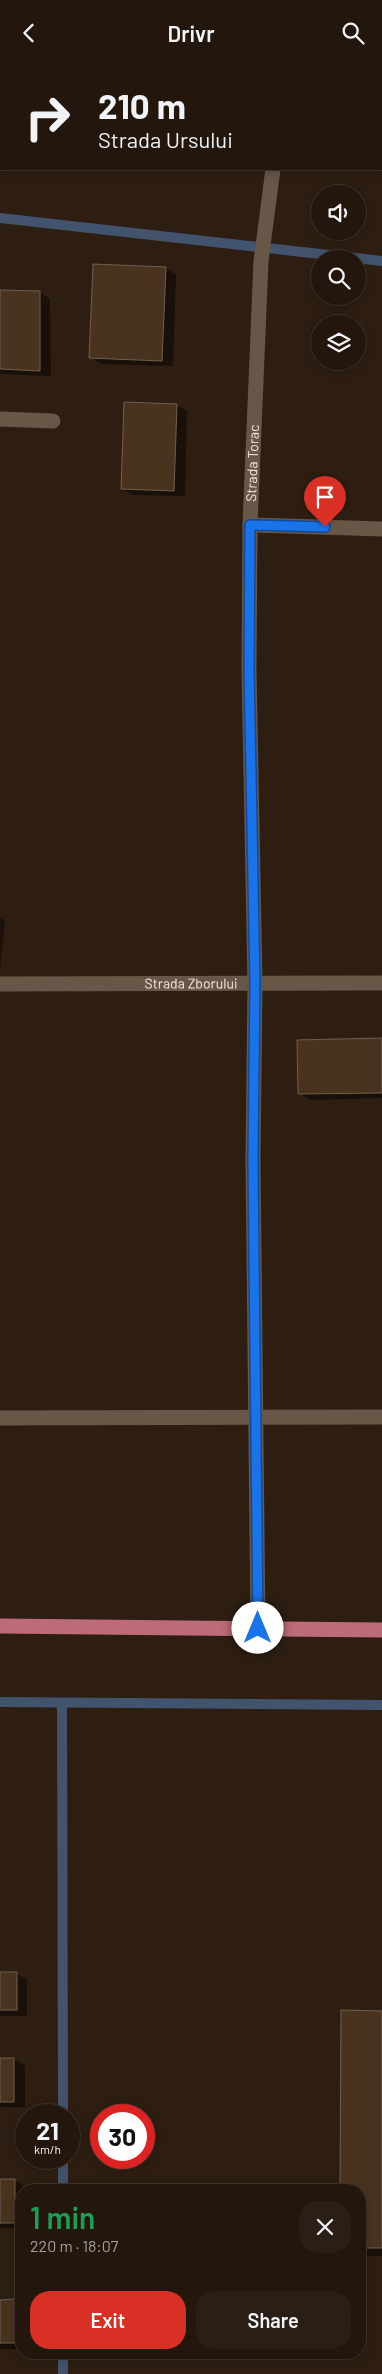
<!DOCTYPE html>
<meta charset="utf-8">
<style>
body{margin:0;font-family:Barlow,sans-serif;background:#2a1f16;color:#f1f3f6;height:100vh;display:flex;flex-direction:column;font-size:19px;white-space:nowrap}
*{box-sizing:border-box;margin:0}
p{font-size:16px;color:#a29f9d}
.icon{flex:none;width:28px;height:28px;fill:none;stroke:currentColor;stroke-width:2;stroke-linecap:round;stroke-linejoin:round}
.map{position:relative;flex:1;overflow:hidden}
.sheet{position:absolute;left:15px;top:2119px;width:351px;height:175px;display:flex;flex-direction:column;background:#22160d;border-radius:20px;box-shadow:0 2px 12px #0003,0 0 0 1px #3f352e}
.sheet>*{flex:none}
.top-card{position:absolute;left:0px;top:0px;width:382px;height:105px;box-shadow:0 2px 12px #0003,0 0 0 1px #3f352e;background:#22160d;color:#f1f3f6;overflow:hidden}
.buttons{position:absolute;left:311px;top:120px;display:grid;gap:10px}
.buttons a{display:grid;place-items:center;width:55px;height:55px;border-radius:50%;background:#22160d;box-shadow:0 2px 12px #0003,0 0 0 1px #3f352e;font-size:25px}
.speed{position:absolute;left:15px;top:2039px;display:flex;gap:10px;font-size:25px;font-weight:700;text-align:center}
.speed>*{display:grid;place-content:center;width:65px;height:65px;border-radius:50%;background:#22160d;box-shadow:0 2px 12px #0003,0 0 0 1px #3f352e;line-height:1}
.speed small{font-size:12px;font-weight:400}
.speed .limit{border:8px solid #d22;background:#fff;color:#111}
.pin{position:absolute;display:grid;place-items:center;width:42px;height:42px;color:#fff;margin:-51px -21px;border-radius:50% 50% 50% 0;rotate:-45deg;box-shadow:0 0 5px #0007}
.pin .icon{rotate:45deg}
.me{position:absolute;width:55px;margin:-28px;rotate:0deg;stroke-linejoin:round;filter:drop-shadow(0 0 4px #0008)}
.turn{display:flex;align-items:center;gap:18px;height:105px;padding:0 15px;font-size:22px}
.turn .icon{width:65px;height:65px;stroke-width:2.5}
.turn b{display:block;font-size:35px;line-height:42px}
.round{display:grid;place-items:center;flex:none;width:52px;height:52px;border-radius:20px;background:#2a1f16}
.overview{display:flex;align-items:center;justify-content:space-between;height:85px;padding:0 15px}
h1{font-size:30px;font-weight:600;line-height:38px;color:#1e9e55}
.button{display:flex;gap:10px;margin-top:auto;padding:10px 15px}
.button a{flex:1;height:58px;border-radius:20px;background:#d93025;color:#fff;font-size:20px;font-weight:600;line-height:58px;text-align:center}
.button a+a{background:#2a1f16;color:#f1f3f6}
header{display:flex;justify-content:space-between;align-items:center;height:65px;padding:0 15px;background:#22160d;font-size:22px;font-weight:600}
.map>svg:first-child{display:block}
.shadow{fill:#0007}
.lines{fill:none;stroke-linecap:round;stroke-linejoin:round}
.stream{stroke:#42546d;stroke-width:10}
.building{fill:#49331e;stroke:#715f50}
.minor{stroke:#685647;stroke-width:15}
.major{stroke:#bd6b76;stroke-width:15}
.route-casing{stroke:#114b97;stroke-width:12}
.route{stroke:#1a73e8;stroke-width:9}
.labels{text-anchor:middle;stroke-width:5;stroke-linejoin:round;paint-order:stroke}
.street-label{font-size:14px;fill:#f5eae1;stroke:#100a05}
</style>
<header><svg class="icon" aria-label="back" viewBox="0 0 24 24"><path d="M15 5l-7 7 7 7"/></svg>Drivr<svg class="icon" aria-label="search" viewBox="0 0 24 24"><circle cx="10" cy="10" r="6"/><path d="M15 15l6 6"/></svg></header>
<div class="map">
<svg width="382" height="2309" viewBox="0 0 382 2309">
<rect width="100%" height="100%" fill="#2d1e11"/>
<g class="shadow">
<path d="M 165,203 L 176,209 L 173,301 L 102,299 L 91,293 Z"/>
<path d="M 0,226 L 39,227 L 50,234 L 51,311 L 0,309 Z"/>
<path d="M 176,340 L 187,346 L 185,431 L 133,430 L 123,424 Z"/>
<path d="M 0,853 L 5,856 L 0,904 Z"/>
<path d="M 382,974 L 382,1033 L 310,1035 L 300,1028 Z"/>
<path d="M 0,1908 L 16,1908 L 27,1915 L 27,1951 L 0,1951 Z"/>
<path d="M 382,1947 L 382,2191 L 360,2191 L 360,2125 L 341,2125 Z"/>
<path d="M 0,1994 L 14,1994 L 25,2001 L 25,2042 L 0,2042 Z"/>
<path d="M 0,2115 L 15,2115 L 26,2122 L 26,2125 L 21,2125 L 21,2163 L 0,2163 Z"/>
<path d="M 0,2236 L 15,2236 L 21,2239 L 21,2284 L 0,2284 Z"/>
</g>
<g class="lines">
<g class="stream">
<path d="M 0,153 L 382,196"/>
<path d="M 0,1637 L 382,1640"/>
<path d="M 62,1638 L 63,2050"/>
<path d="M 63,2092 L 63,2125"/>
<path d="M 63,2288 L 63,2309"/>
</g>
</g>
<g class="building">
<path d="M 93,199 L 166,202 L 162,296 L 89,293 Z"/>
<path d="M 0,225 L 40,226 L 40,306 L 0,304 Z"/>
<path d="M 124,337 L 177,339 L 174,426 L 121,424 Z"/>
<path d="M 382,973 L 382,1028 L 298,1029 L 297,975 Z"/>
<rect x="0" y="1907" width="17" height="38"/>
<path d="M 341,1945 L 382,1946 L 382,2183 L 360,2183 L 360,2125 L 340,2125 Z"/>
<rect x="0" y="1993" width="14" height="44"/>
<rect x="0" y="2114" width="15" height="44"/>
<path d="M 15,2234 L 16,2278 L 0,2278 L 0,2235 Z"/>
</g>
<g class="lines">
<g class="minor">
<path d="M 269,0 L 271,1"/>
<path d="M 0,354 L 53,356"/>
<path d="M 250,460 L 382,464"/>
<path id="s1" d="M 0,919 L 382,918"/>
<path d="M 0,1353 L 382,1352"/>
<path id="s2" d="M 258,1563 L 253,1095 L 255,918 L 249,604 L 250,460 L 261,196 L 273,104"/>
</g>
<path class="major" d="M 0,1561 L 382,1565"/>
</g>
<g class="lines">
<defs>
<path id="route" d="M 258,1563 L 253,1095 L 255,918 L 249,604 L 250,460 L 325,462"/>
</defs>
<use href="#route" class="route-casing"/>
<use href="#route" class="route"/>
</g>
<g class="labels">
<g class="street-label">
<text dy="5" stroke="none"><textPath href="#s2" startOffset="1165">Strada Torac</textPath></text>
<text dy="5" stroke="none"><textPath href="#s1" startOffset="191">Strada Zborului</textPath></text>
</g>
</g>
</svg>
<div class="buttons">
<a><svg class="icon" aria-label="sound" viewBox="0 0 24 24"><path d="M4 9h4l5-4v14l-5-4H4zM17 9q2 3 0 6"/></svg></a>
<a><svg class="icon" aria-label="search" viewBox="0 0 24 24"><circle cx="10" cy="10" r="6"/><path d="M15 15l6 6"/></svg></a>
<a><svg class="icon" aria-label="layers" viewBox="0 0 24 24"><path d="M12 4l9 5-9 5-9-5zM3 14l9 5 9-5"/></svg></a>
</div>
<div class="speed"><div>21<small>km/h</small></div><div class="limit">30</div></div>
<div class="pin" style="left:325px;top:462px;background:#d93025"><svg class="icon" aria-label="arrive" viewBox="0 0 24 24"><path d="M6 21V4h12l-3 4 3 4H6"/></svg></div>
<svg class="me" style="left:258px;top:1563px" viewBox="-20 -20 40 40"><circle r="19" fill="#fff"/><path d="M0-13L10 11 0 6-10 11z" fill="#1a73e8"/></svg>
<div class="top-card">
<div class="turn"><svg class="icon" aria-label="right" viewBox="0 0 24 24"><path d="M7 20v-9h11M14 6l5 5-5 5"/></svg><div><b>210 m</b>Strada Ursului</div></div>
</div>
<section class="sheet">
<div class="overview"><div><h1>1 min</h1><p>220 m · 18:07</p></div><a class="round"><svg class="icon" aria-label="close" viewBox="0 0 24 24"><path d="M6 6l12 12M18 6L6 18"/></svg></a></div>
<div class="button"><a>Exit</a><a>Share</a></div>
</section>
</div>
